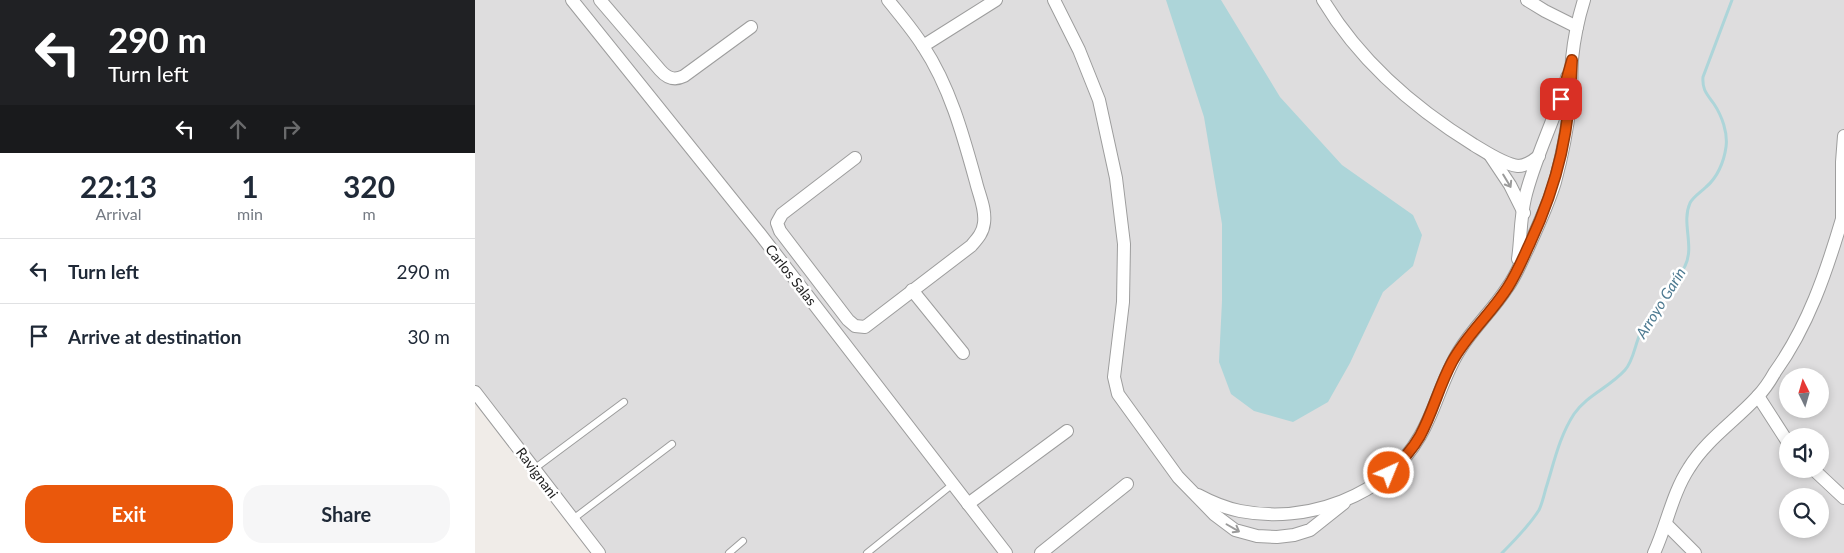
<!DOCTYPE html>
<meta charset="utf-8">
<style>
body{margin:0;font-family:Lato,sans-serif;background:#f6f6f7;color:#1f2937;height:100vh;display:flex;flex-direction:column;font-size:19px;white-space:nowrap}
*{box-sizing:border-box;margin:0}
p{font-size:16px;color:#747a83}
.icon{flex:none;width:28px;height:28px;fill:none;stroke:currentColor;stroke-width:2;stroke-linecap:round;stroke-linejoin:round}
.map{position:relative;flex:1;overflow:hidden}
.drawer{display:flex;flex-direction:column;background:#fff;width:475px}
.drawer>*{flex:none}
.guide{background:#202124;color:#fff;overflow:hidden}
.needle{width:32px;rotate:355deg}
.controls{position:absolute;left:1304px;top:368px;display:grid;gap:10px}
.controls a{display:grid;place-items:center;width:50px;height:50px;border-radius:50%;background:#fff;box-shadow:0 2px 8px #0003;font-size:25px}
.pin{position:absolute;display:grid;place-items:center;width:42px;height:42px;color:#fff;margin:-21px;border-radius:10px;box-shadow:0 2px 8px #0006}
.me{position:absolute;width:55px;margin:-28px;rotate:44deg;stroke-linejoin:round;filter:drop-shadow(0 0 4px #0008)}
.turn{display:flex;align-items:center;gap:18px;height:105px;padding:0 25px;font-size:22px}
.turn .icon{width:65px;height:65px;stroke-width:2.5}
.turn b{display:block;font-size:35px;line-height:42px}
.lanes{display:flex;align-items:center;height:48px;padding:0 25px;background:#0003;justify-content:center;gap:25px;direction:ltr}
.lanes .off{opacity:.35}
.eta{display:flex;justify-content:space-evenly;align-items:center;height:85px;text-align:center}
.eta b{font-size:30px;font-weight:700;line-height:35px}
.cta{display:flex;gap:10px;margin-top:auto;padding:10px 25px}
.cta a{flex:1;height:58px;border-radius:20px;background:#ea580c;color:#fff;font-size:20px;font-weight:700;line-height:58px;text-align:center}
.cta a+a{background:#f6f6f7;color:#1f2937}
ul{padding:0;list-style:none}
li{display:flex;align-items:center;gap:15px;height:65px;padding:0 25px;border-top:1px solid #e0e1e3}
li div{flex:1}
li b{display:block;font-size:19px}
li em{font-style:normal}
main{display:flex;flex:1;min-height:0}
.map>svg:first-child{display:block}
.residential{fill:#deddde;fill-rule:evenodd}
.water{fill:#add5d9}
.lines{fill:none;stroke-linecap:round;stroke-linejoin:round}
.stream{stroke:#add5d9;stroke-width:3}
.lane-casing{stroke:#9d9d9d;stroke-width:8}
.street-casing{stroke:#9d9d9d;stroke-width:14}
.lane{stroke:#fff;stroke-width:6}
.street{stroke:#fff;stroke-width:12}
.oneway{stroke:#9b9b9b}
.route-casing{stroke:#983908;stroke-width:12}
.route{stroke:#ea580c;stroke-width:9}
.labels{text-anchor:middle;stroke-width:5;stroke-linejoin:round;paint-order:stroke}
.street-label{font-size:14px;fill:#202020;stroke:#fff}
.water-label{font-size:15px;font-style:italic;fill:#4c7990;stroke:#fff}
</style>
<main>
<section class="drawer">
<div class="guide">
<div class="turn"><svg class="icon" aria-label="left" viewBox="0 0 24 24"><path d="M17 20v-9H6M10 6l-5 5 5 5"/></svg><div><b>290 m</b>Turn left</div></div>
<div class="lanes"><svg class="icon" aria-label="left" viewBox="0 0 24 24"><path d="M17 20v-9H6M10 6l-5 5 5 5"/></svg><svg class="icon off" aria-label="ahead" viewBox="0 0 24 24"><path d="M12 20V5M6 11l6-6 6 6"/></svg><svg class="icon off" aria-label="right" viewBox="0 0 24 24"><path d="M7 20v-9h11M14 6l5 5-5 5"/></svg></div>
</div>
<div class="eta">
<div><b>22:13</b><p>Arrival</p></div>
<div><b>1</b><p>min</p></div>
<div><b>320</b><p>m</p></div>
</div>
<ul>
<li><svg class="icon" aria-label="left" viewBox="0 0 24 24"><path d="M17 20v-9H6M10 6l-5 5 5 5"/></svg><div><b>Turn left</b></div><em>290 m</em></li>
<li><svg class="icon" aria-label="arrive" viewBox="0 0 24 24"><path d="M6 21V4h12l-3 4 3 4H6"/></svg><div><b>Arrive at destination</b></div><em>30 m</em></li>
</ul>
<div class="cta"><a>Exit</a><a>Share</a></div>
</section>
<div class="map">
<svg width="1369" height="553" viewBox="0 0 1369 553">
<rect width="100%" height="100%" fill="#f0ece8"/>
<path class="residential" d="M 0,0 L 1369,0 L 1369,553 L 119,553 L 0,403 ZM 1312,376 L 1345,376 L 1345,409 L 1312,409 ZM 1312,436 L 1345,436 L 1345,469 L 1312,469 ZM 1312,496 L 1345,496 L 1345,529 L 1312,529 Z"/>
<path class="water" d="M 691,0 L 746,0 L 805,97 L 867,165 L 938,215 L 947,235 L 938,266 L 908,292 L 875,363 L 853,402 L 818,422 L 779,411 L 756,394 L 744,362 L 747,301 L 747,224 L 729,117 Z"/>
<g class="lines">
<path class="stream" d="M 1027,553 C 1040,540 1054,526 1064,510 C 1067,504 1069,495 1071,488 C 1079,463 1084,437 1099,414 C 1112,395 1135,387 1150,370 C 1159,360 1160,343 1166,332 C 1177,308 1199,290 1210,266 C 1220,246 1206,223 1215,203 C 1218,197 1226,192 1231,187 C 1242,178 1249,162 1251,147 C 1253,133 1247,116 1239,104 C 1232,94 1227,90 1228,77 L 1257,0"/>
<defs>
<g id="lane">
<path d="M 59,469 L 149,402"/>
<path d="M 98,519 L 197,444"/>
<path d="M 254,553 L 268,541"/>
<path d="M 392,553 L 478,484"/>
</g>
<g id="street">
<path d="M 97,0 L 285,234 L 531,553"/>
<path d="M 125,0 L 185,70 C 192,78 199,81 209,76 L 276,27"/>
<path d="M 579,0 L 604,50 L 624,100 L 641,178 L 649,244 L 648,302 L 639,377 L 643,394 L 703,477 L 740,515 L 760,530 L 782,536 L 802,537 L 819,535 L 835,530 L 869,503"/>
<path d="M 848,0 C 884,60 939,108 999,145 C 1011,152 1028,164 1043,166 C 1051,166 1058,161 1064,156"/>
<path d="M 1052,0 L 1070,11 L 1102,27"/>
<path d="M 448,46 L 521,0"/>
<path d="M 1369,136 L 1367,162 L 1367,219 L 1369,225"/>
<path d="M 1015,155 L 1035,185 L 1049,213"/>
<path d="M 380,158 L 307,214 L 302,223 L 305,231 L 373,320 L 380,326 L 390,327 L 496,246 C 502,239 508,233 509,223 C 511,209 504,195 501,182 C 488,135 475,87 448,46 C 438,30 425,15 413,0"/>
<path d="M 1043,259 C 1046,239 1045,219 1050,198 C 1060,156 1081,118 1092,77"/>
<path d="M 437,290 L 488,353"/>
<path d="M 0,392 L 124,553"/>
<path d="M 1283,396 L 1312,441"/>
<path d="M 1338,469 L 1369,498"/>
<path d="M 723,495 C 736,502 750,508 765,511 C 832,524 910,497 945,436 C 961,409 967,378 984,351 C 998,328 1018,310 1032,288 C 1041,276 1046,262 1053,248 C 1063,226 1073,205 1080,182 C 1087,156 1092,131 1095,104 C 1097,89 1096,74 1097,59 C 1099,39 1103,19 1109,0"/>
<path d="M 493,504 L 592,431"/>
<path d="M 1191,524 L 1220,553"/>
<path d="M 566,553 L 652,484"/>
<path d="M 1179,553 C 1192,525 1197,494 1214,468 C 1231,440 1260,421 1282,397 C 1289,390 1295,381 1300,372 C 1333,326 1351,273 1367,219"/>
</g>
</defs>
<use href="#lane" class="lane-casing"/>
<use href="#street" class="street-casing"/>
<use href="#lane" class="lane"/>
<use href="#street" class="street"/>
</g>
<defs><path id="oneway-shaft" d="M-6 0H5M1.5-3L5.5 0L1.5 3" fill="none" stroke-width="1.6" stroke-linecap="round" stroke-linejoin="round" transform="scale(1.25)"/></defs>
<g class="oneway">
<use href="#oneway-shaft" transform="translate(1032 181) rotate(59)"/>
<use href="#oneway-shaft" transform="translate(758 528) rotate(30)"/>
</g>
<g class="lines">
<defs>
<path id="route" d="M 914,473 C 926,462 937,450 945,436 C 958,412 964,386 977,362 C 992,334 1016,314 1033,287 C 1042,273 1048,258 1055,243 C 1084,181 1095,128 1097,60 L 1086,99"/>
</defs>
<use href="#route" class="route-casing"/>
<use href="#route" class="route"/>
</g>
<g class="labels">
<g class="street-label">
<text transform="translate(316 275) rotate(52)" y="5">Carlos Salas</text>
<text transform="translate(62 473) rotate(53)" y="5">Ravignani</text>
</g>
<g class="water-label">
<text transform="translate(1186 303) rotate(-58)" y="5">Arroyo Garín</text>
</g>
</g>
</svg>
<div class="controls">
<a><svg class="needle" viewBox="-14 -14 28 28"><path d="M0-13l5 13h-10z" fill="#e53935"/><path d="M0 13l5-13h-10z" fill="#747a83"/></svg></a>
<a><svg class="icon" aria-label="sound" viewBox="0 0 24 24"><path d="M4 9h4l5-4v14l-5-4H4zM17 9q2 3 0 6"/></svg></a>
<a><svg class="icon" aria-label="search" viewBox="0 0 24 24"><circle cx="10" cy="10" r="6"/><path d="M15 15l6 6"/></svg></a>
</div>
<div class="pin" style="left:1086px;top:99px;background:#d93025"><svg class="icon" aria-label="arrive" viewBox="0 0 24 24"><path d="M6 21V4h12l-3 4 3 4H6"/></svg></div>
<svg class="me" style="left:914px;top:473px" viewBox="-20 -20 40 40"><circle r="17" fill="#ea580c" stroke="#fff" stroke-width="3"/><path d="M0-11L8 9 0 5-8 9z" fill="#fff"/></svg>
</div>
</main>
